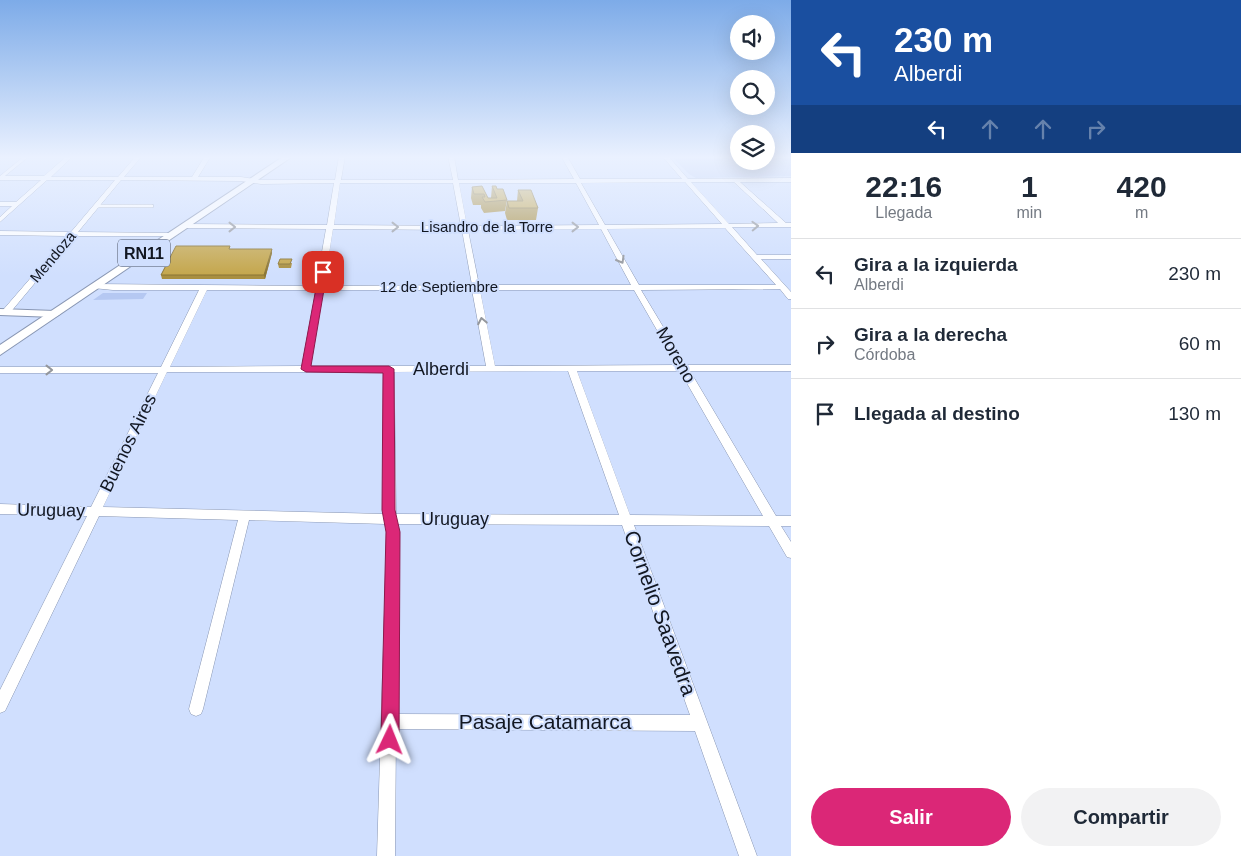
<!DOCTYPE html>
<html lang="es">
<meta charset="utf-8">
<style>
body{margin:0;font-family:Arial,sans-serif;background:#f2f2f3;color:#1f2937;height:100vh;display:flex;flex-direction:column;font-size:19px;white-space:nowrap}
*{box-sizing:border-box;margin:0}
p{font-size:16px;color:#747a83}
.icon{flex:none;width:28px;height:28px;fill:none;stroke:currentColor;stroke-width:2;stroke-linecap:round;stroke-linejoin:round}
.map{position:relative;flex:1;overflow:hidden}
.drawer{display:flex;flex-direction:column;background:#fff;width:450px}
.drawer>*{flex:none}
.banner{background:#1a4fa0;color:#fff;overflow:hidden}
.fabs{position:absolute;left:730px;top:15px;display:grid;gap:10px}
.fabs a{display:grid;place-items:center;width:45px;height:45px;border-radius:50%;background:#fff;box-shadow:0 5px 20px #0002;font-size:25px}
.pin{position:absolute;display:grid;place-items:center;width:42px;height:42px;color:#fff;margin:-21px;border-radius:10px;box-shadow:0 2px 8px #0006}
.me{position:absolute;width:55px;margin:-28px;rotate:2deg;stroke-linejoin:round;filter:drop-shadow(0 0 4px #0008)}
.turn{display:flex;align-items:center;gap:18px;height:105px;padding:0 20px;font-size:22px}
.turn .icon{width:65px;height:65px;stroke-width:2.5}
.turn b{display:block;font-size:35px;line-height:42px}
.lanes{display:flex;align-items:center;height:48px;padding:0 20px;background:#0003;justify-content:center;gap:25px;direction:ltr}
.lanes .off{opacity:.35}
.eta{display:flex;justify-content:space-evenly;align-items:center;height:85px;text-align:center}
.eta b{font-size:30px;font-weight:700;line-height:35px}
.button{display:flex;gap:10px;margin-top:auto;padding:10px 20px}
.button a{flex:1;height:58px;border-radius:30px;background:#db2777;color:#fff;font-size:20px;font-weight:700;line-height:58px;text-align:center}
.button a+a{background:#f2f2f3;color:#1f2937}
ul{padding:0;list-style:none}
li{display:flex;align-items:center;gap:15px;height:70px;padding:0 20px;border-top:1px solid #e0e1e3}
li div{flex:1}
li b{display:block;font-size:19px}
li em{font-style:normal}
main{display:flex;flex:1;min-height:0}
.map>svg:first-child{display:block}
.green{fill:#b5c8f2}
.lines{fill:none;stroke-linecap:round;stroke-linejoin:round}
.service-casing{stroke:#8896b3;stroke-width:4}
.minor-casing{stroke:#8896b3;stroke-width:1}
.tertiary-casing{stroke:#8896b3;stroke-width:2}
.primary-casing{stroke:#8896b3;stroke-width:2}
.service{stroke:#fff;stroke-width:3}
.minor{fill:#fff;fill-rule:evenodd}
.tertiary{fill:#fff;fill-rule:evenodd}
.primary{fill:#fff;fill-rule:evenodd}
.wall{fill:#a98f40}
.shaded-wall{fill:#897434}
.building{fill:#c4a64b;stroke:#897434}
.oneway{stroke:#94979c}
.route{fill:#db2777;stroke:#8e194d}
.labels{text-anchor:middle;stroke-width:4;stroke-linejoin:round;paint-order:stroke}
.far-street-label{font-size:15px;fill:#121722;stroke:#d0dffe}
.shield{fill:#d0dffe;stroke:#4b5364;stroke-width:1}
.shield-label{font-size:16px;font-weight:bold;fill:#121722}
.street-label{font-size:18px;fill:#121722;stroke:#d0dffe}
.near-street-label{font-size:21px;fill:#121722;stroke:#d0dffe}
</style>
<main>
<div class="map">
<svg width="791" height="856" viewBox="0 0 791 856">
<rect width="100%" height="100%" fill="#d0dffe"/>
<g class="green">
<path d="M 671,156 L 739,156 L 739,161 L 766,161 L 766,156 L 791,156 L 791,176 L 696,178 L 689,174 Z"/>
<path d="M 103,293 L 147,293 L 143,299 L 93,300 Z"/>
</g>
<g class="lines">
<defs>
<g id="service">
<path d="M 0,178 L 27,156"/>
<path d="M 96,206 L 152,206"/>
</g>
<path id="minor" d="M 67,156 L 73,156 L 51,177 L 118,177 L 136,156 L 142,156 L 124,177 L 192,177 L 205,156 L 211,156 L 198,177 L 241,177 L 261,180 L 335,180 L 339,156 L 345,156 L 341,180 L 453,180 L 448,156 L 454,156 L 458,180 L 574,179 L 561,156 L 567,156 L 580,179 L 682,179 L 662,156 L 668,156 L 688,179 L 791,178 L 791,182 L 740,182 L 786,223 L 791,223 L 791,227 L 732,227 L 757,255 L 791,255 L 791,259 L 761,259 L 791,292 L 791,299 L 788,299 L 780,289 L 641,290 L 686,365 L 791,365 L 791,371 L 690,371 L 776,516 L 791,516 L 791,526 L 781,526 L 791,542 L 791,558 L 787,557 L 769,526 L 634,525 L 757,856 L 739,856 L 695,731 L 396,729 L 395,856 L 377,856 L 387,532 L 386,524 L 249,520 L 203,709 L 201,714 L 196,716 L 191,714 L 189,709 L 238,520 L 99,516 L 5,711 L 0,713 L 0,690 L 87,516 L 0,514 L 0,504 L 91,507 L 158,373 L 0,373 L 0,367 L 161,367 L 199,290 L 113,290 L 93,288 L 93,284 L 316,286 L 326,229 L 183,228 L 180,226 L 183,224 L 327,225 L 334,183 L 261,184 L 241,181 L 121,180 L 78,232 L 170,233 L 173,235 L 172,236 L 74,236 L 9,314 L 3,314 L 3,310 L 67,236 L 0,235 L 0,231 L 71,232 L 115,180 L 47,180 L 0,222 L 0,217 L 12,206 L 0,206 L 0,202 L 16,202 L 41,180 L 0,180 L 0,176 L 44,176 ZM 685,182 L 722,224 L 605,225 L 581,183 ZM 691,182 L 734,182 L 778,223 L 729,224 ZM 340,183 L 453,183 L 461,226 L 334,225 ZM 459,183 L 576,183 L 599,225 L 467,226 ZM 725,228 L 776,285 L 639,285 L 607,229 ZM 333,229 L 462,230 L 472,285 L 324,286 ZM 601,229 L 631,285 L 479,285 L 468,230 ZM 207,290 L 316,290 L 302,366 L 170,367 ZM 323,290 L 472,290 L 486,366 L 311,366 ZM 480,290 L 634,290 L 677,365 L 495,366 ZM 568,371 L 619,515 L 396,514 L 394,372 ZM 577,371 L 680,371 L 763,516 L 630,515 ZM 167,372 L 384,372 L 384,514 L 103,507 ZM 397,524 L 622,525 L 690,715 L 397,714 L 399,532 Z"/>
<path id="tertiary" d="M 0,309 L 55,311 L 60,314 L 55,317 L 0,315 Z"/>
<path id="primary" d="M 284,156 L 293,156 L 0,355 L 0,345 Z"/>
</defs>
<use href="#service" class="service-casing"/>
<use href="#minor" class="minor-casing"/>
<use href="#tertiary" class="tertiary-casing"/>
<use href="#primary" class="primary-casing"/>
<use href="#service" class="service"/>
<use href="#minor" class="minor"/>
<use href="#tertiary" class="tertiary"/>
<use href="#primary" class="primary"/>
</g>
<g class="wall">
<path d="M 482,186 L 488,198 L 491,198 L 492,186 L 497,189 L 507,200 L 505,211 L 484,213 L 481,208 L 481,205 L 473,205 L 471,198 L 472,187 Z"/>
<path d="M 518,190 L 538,208 L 536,220 L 507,220 L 505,213 L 507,201 L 517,201 Z"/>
<path d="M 231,249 L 272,253 L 265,279 L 162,279 L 161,275 Z"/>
<path d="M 292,263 L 291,268 L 279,268 L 278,264 Z"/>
</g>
<path class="shaded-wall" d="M 272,249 L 272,253 L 265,279 L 264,275 Z"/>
<g class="building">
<path d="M 482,186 L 488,198 L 497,198 L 492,186 L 496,186 L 497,189 L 503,189 L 507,200 L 485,202 L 482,197 L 485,197 L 484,194 L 474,194 L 472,187 Z"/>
<path d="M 518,190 L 531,190 L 538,208 L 509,208 L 507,201 L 523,201 Z"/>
<path d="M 176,246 L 230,246 L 229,249 L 272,249 L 264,275 L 161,275 Z"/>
<path d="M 280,259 L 292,259 L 290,264 L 278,264 Z"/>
</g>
<defs><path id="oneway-chevron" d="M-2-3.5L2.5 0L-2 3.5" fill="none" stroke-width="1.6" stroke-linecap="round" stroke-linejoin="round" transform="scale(1.25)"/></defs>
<g class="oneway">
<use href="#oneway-chevron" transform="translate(755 226) rotate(-2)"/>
<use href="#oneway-chevron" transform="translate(232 227)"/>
<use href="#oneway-chevron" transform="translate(395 227)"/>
<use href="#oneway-chevron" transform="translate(575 227)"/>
<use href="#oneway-chevron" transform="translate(621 260) rotate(60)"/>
<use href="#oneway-chevron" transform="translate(482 321) rotate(-101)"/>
<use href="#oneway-chevron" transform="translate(49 370)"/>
</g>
<linearGradient id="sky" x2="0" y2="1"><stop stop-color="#7dabe8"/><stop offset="0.57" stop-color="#eaf1ff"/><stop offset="1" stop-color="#eaf1ff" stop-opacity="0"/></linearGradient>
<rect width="791" height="276" fill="url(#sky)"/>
<path class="route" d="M 323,270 L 327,272 L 311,366 L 389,366 L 394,369 L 395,510 L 400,532 L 399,740 L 396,746 L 390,749 L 384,746 L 381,740 L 386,532 L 382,510 L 383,373 L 306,372 L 301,369 L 319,272 Z"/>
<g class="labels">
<g class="far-street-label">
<text x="487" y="232">Lisandro de la Torre</text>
<text transform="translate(53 257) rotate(-50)" y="5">Mendoza</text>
<text x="439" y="292">12 de Septiembre</text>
</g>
<rect class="shield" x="118" y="239.5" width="52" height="27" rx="4"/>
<g class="shield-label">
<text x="144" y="259">RN11</text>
</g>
<g class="street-label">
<text transform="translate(676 355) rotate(60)" y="6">Moreno</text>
<text x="441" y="375">Alberdi</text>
<text transform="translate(128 443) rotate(-64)" y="6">Buenos Aires</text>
<text transform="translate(51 510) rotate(1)" y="6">Uruguay</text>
<text x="455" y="525">Uruguay</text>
</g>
<g class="near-street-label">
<text transform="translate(660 613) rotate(70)" y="7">Cornelio Saavedra</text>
<text x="545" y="729">Pasaje Catamarca</text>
</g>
</g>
</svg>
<div class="fabs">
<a><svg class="icon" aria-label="sound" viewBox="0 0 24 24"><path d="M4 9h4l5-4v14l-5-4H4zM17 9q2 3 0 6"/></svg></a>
<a><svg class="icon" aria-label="search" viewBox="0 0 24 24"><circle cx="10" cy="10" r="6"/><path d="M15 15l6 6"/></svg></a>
<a><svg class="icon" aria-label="layers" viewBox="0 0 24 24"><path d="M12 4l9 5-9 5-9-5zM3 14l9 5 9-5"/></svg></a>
</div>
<div class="pin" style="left:323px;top:272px;background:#d93025"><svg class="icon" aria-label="arrive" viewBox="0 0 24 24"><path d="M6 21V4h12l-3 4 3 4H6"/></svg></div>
<svg class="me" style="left:390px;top:740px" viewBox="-20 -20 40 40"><path d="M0-17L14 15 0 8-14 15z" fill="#db2777" stroke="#fff" stroke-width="4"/></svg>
</div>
<section class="drawer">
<div class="banner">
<div class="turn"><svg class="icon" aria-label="left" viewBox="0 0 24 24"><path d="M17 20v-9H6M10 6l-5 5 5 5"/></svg><div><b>230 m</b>Alberdi</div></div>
<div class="lanes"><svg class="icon" aria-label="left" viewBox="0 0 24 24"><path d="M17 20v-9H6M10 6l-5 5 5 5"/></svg><svg class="icon off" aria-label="ahead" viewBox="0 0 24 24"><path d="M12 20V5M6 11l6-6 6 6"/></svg><svg class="icon off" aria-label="ahead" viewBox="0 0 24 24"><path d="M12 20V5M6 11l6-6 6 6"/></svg><svg class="icon off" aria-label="right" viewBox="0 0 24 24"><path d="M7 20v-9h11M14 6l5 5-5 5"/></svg></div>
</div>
<div class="eta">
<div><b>22:16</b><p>Llegada</p></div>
<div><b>1</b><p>min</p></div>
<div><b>420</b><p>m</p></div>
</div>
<ul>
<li><svg class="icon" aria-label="left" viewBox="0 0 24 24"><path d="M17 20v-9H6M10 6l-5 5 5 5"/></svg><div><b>Gira a la izquierda</b><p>Alberdi</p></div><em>230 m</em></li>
<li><svg class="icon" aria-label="right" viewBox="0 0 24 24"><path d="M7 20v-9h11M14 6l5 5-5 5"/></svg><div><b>Gira a la derecha</b><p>Córdoba</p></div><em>60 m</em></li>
<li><svg class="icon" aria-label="arrive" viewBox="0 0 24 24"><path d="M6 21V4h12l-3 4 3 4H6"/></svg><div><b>Llegada al destino</b></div><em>130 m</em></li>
</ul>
<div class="button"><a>Salir</a><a>Compartir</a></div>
</section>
</main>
